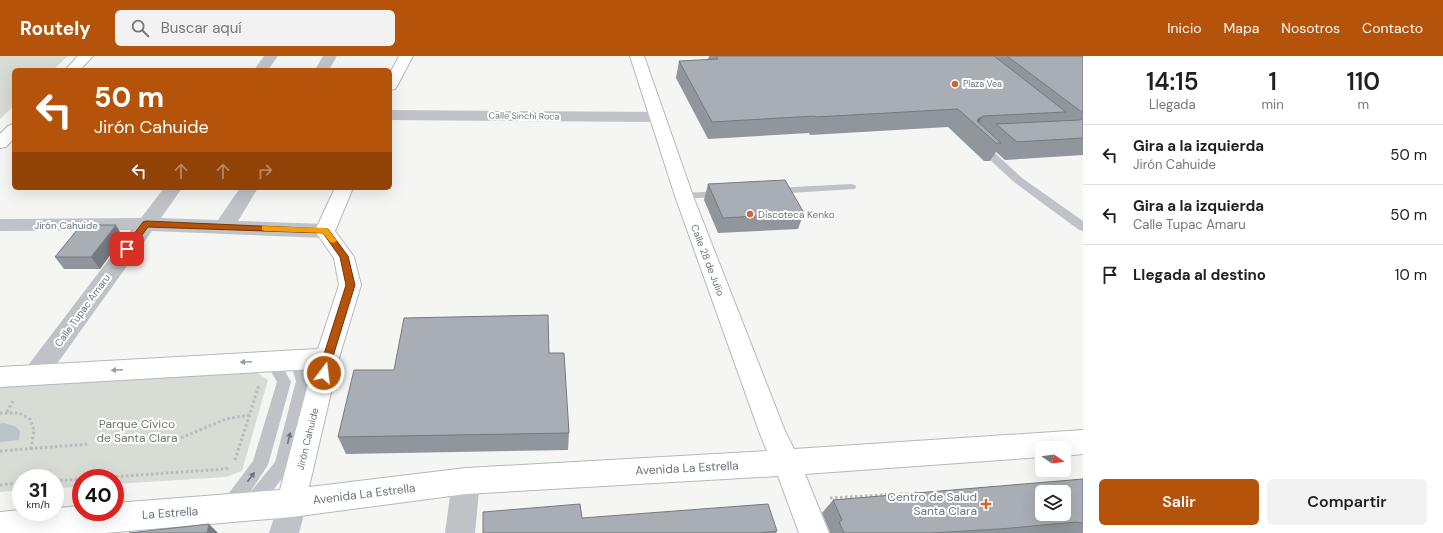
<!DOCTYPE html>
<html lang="es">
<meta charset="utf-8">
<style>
body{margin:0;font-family:"DM Sans",sans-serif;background:#f2f2f2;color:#202124;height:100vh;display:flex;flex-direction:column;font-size:15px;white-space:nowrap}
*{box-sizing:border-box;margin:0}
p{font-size:13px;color:#757577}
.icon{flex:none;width:22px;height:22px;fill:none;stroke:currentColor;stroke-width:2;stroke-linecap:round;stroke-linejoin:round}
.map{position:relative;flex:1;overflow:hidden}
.details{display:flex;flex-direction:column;background:#fff;width:360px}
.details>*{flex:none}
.guide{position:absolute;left:12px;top:12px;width:380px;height:122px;border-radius:6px;box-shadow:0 4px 16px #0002;background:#b45309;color:#fff;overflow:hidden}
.needle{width:26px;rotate:103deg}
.tools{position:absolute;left:1035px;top:385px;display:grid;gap:8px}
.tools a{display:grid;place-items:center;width:36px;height:36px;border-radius:6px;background:#fff;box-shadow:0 4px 16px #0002;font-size:20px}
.speed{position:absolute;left:12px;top:413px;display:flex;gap:8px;font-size:20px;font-weight:700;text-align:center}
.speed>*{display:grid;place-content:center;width:52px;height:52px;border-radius:50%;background:#fff;box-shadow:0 4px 16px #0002;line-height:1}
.speed small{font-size:10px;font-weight:400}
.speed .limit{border:6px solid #d22;background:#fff;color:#111}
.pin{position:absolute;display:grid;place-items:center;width:34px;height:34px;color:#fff;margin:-17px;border-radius:8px;box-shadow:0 2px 6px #0006}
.me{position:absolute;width:44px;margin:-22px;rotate:15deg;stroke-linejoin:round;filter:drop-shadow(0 0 3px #0008)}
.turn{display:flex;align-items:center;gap:14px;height:84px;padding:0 16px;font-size:18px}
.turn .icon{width:52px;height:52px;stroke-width:2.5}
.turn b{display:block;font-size:28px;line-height:34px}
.lanes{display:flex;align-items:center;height:38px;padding:0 16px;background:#0003;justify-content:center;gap:20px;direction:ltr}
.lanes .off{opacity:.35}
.eta{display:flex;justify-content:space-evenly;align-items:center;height:68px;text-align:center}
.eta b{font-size:24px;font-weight:600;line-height:28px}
.action{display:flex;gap:8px;margin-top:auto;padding:8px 16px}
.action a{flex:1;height:46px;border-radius:6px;background:#b45309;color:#fff;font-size:16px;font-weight:600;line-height:46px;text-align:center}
.action a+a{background:#f2f2f2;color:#202124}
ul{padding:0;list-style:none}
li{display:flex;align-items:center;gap:12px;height:60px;padding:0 16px;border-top:1px solid #e0e0e0}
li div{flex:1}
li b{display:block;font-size:15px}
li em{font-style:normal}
header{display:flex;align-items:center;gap:24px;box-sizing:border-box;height:56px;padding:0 20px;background:#b45309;color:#fff}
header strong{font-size:19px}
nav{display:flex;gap:22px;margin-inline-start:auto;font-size:14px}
.search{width:280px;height:36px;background:#f2f2f2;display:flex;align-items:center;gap:10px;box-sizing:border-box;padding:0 14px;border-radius:6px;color:#757577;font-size:15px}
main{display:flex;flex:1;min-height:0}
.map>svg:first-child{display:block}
.green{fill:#d7dcd4}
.water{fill:#bac3c7}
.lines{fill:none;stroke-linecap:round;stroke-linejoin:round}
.secondary-casing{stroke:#b4b8bc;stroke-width:2}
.path{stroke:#b9bbbe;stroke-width:3;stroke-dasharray:2.5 2.5;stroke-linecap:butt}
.lane{fill:#bfc2c6;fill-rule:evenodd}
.street{fill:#bfc2c6;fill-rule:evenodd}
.secondary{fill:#fff;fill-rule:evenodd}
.wall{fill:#90969b}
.shaded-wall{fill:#767a7e}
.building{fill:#a8aeb4;stroke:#767a7e;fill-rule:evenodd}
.oneway{fill:#959ea7}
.oneway2{fill:#687481}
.route{fill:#b45309;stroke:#753606}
.slow{fill:#f59e0b}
.poi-dot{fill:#d26436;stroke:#fff;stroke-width:1.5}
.labels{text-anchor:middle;stroke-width:4;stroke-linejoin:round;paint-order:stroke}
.far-poi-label{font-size:9px;fill:#687481;stroke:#fff;text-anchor:start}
.far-street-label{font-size:9px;fill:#687481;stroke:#fff}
.poi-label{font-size:10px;fill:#687481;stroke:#fff;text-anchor:start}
.street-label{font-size:10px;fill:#687481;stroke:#fff}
.near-park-label{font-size:12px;fill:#687966;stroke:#fff}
.near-street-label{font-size:12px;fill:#687481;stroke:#fff}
.near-poi-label{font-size:12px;fill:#687481;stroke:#fff;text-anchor:end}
</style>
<header>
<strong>Routely</strong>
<div class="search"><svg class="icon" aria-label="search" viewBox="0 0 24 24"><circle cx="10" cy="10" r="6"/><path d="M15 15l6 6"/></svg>Buscar aquí</div>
<nav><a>Inicio</a><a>Mapa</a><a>Nosotros</a><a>Contacto</a></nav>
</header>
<main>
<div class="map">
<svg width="1083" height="477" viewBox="0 0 1083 477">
<rect width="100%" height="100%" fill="#f5f6f3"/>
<g class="green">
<path d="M 0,0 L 68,0 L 53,14 L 14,14 L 14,50 L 0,63 Z"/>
<path d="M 256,316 L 268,324 L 242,415 L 226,421 L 115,428 L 115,422 L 81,422 L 81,431 L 55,432 L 55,422 L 21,422 L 21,434 L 0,436 L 0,331 Z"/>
</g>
<path class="water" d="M 3,367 L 15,370 L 20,375 L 19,384 L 0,386 L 0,368 Z"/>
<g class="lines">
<defs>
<g id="secondary">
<path d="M 78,0 L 93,0 L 80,14 L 65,14 Z"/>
<path d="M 399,0 L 413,0 L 397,30 L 395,33 L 390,34 L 390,17 Z"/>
<path d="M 630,0 L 644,0 L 693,140 L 785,375 L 794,393 L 1083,374 L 1083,398 L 1064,400 L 1064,392 L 1042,392 L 1042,401 L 805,418 L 829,477 L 799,477 L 778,420 L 466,438 L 292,461 L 105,477 L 0,477 L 0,456 L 21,454 L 21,456 L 55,456 L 55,452 L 81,450 L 81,456 L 115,456 L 115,447 L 280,434 L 312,313 L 0,331 L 0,311 L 318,293 L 339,229 L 334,202 L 315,175 L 335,132 L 353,132 L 335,175 L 354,201 L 361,229 L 339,302 L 309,431 L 466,412 L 767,395 L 760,378 L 675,140 Z"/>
<path d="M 14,68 L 14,82 L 6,91 L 0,92 L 0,78 L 8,70 Z"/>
</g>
</defs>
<use href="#secondary" class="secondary-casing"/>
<g class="path">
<path d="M 7,356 L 13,345"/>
<path d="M 0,357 L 19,357 L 30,363 L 34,374 L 31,393"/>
<path d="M 146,383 L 183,381 L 226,363 L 250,359"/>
<path d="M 0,395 L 89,388"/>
<path d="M 235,404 L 259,329"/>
<path d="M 96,422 L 225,413 L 230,411"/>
<path d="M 55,425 L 81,423"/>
<path d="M 0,429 L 21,427"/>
<path d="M 830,442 L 917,437"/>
</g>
<g class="lane">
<path d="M 980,86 L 984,87 L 1022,122 L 1083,165 L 1083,175 L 1079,174 L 1014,126 L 976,91 L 975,89 L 976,87 Z"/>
<path d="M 851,128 L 855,129 L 856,131 L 855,133 L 773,138 L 768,135 L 773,132 Z"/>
<path d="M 722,135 L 727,138 L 726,140 L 684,143 L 679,140 L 684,137 Z"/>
<path d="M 296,297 L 301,299 L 310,325 L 290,410 L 288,415 L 256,456 L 250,458 L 244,456 L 241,450 L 243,446 L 235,457 L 229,459 L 223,457 L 220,451 L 223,445 L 253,405 L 277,326 L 265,305 L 267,301 L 272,299 L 277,301 L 291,326 L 268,409 L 249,438 L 275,406 L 296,325 L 289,303 L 291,299 Z"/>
</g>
<g class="street">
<path d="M 264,0 L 278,0 L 268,14 L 254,14 Z"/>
<path d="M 323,0 L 337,0 L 329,14 L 315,14 Z"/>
<path d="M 390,54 L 658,56 L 664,58 L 666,61 L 664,64 L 658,66 L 390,64 Z"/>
<path d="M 164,132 L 182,132 L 161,162 L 218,164 L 240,132 L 258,132 L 238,165 L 325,168 L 332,170 L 335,175 L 332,180 L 325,182 L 152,175 L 44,326 L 35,329 L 26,326 L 23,319 L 26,312 L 131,174 L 0,175 L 0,163 L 141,162 Z"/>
<path d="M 466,412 L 476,416 L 480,425 L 475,477 L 445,477 L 452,425 L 456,416 Z"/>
<path d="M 292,433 L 302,437 L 307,447 L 299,477 L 269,477 L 282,437 Z"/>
</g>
<use href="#secondary" class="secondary"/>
</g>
<g class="wall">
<path d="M 709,0 L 1083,0 L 1083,99 L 1005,104 L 996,96 L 990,105 L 984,105 L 948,71 L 810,79 L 809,77 L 708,83 L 676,22 L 679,5 L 708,4 Z"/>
<path d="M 708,128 L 804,157 L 798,173 L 718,177 L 704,144 Z"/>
<path d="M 123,181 L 100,213 L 64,213 L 55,201 Z"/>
<path d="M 549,297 L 569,377 L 568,394 L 346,398 L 338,381 L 394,314 Z"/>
<path d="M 1083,423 L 1083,477 L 829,477 L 830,476 L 822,457 L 833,444 Z"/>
<path d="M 582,462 L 777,475 L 776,477 L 483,477 Z"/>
</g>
<g class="shaded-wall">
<path d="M 983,60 L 977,70 L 978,63 Z"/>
<path d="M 116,169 L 123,181 L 100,213 L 91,201 Z"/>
<path d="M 209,468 L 218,477 L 207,477 Z"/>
</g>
<g class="building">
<path d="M 716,0 L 994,0 L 1066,56 L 983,60 L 978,63 L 977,65 L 1001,87 L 996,87 L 958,53 L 816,61 L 815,60 L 712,66 L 679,5 L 718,3 Z"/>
<path d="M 1007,0 L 1083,0 L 1083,57 Z"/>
<path d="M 1083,62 L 1083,82 L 1017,86 L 996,68 L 1080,64 Z"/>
<path d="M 785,124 L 804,157 L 723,162 L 708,128 Z"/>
<path d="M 81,169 L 116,169 L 91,201 L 55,201 Z"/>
<path d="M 548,259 L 549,297 L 564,297 L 569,377 L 338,381 L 354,314 L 394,314 L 404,262 Z"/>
<path d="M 1083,423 L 1083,467 L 1076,466 L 1000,473 L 930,477 L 844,477 L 839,466 L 842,464 L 833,444 ZM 1042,436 L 1064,436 L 1064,458 L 1042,458 Z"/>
<path d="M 580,448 L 582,462 L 768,448 L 777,475 L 759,477 L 483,477 L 483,456 Z"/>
<path d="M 209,468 L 207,477 L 129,477 Z"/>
</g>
<defs><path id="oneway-solid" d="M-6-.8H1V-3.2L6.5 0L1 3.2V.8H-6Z"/></defs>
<g class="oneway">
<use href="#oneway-solid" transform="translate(246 306) rotate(177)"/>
<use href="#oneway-solid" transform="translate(117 314) rotate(177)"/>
</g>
<g class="oneway2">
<use href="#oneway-solid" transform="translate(289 382) rotate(-76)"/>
<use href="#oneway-solid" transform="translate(251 421) rotate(-53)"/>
</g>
<path class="route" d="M 146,165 L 328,173 L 348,200 L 355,229 L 327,320 L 324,321 L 320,320 L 318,317 L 346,229 L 340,201 L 323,177 L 148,171 L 130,195 L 124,195 L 123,193 L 124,191 L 143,166 Z"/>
<path class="slow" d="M 262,170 L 325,172 L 328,173 L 337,185 L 333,187 L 330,186 L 323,177 L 265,175 L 262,174 Z"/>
<g class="poi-dot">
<circle cx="955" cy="28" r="4"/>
<circle cx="750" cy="158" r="4"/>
<path d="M984 442h4v4h4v4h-4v4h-4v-4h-4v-4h4z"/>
</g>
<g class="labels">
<g class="far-poi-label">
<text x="963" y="31">Plaza Vea</text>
</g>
<g class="far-street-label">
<text transform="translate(524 60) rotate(1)" y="3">Calle Sinchi Roca</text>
</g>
<g class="poi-label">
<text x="758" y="162">Discoteca Kenko</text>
</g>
<g class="street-label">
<text x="66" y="173">Jirón Cahuide</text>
<text transform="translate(708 204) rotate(69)" y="4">Calle 28 de Julio</text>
<text transform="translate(82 254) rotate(-54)" y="4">Calle Tupac Amaru</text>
<text transform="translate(307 383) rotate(-76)" y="4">Jirón Cahuide</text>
</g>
<g class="near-park-label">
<text x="137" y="372">Parque Cívico<tspan x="137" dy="14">de Santa Clara</tspan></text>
</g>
<g class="near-street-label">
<text transform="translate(687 412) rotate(-3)" y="4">Avenida La Estrella</text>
<text transform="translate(364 438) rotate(-7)" y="4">Avenida La Estrella</text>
<text transform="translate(170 457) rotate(-4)" y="4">La Estrella</text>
</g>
<g class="near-poi-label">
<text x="977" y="445">Centro de Salud<tspan x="977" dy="14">Santa Clara</tspan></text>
</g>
</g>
</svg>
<div class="tools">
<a><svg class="needle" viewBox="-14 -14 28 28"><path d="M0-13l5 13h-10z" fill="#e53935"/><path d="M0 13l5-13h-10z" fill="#757577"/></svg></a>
<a><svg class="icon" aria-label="layers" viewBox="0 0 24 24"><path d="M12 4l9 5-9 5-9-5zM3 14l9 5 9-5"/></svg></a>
</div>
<div class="speed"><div>31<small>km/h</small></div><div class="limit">40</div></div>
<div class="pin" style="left:127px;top:193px;background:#d93025"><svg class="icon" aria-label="arrive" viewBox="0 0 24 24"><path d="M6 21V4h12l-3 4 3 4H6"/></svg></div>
<svg class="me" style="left:324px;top:317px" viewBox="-20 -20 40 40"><circle r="17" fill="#b45309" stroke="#fff" stroke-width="3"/><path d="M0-11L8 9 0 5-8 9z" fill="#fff"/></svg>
<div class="guide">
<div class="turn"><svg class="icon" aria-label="left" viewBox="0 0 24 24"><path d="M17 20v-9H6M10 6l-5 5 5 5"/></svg><div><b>50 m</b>Jirón Cahuide</div></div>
<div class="lanes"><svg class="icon" aria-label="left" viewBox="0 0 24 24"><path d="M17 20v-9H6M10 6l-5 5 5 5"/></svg><svg class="icon off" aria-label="ahead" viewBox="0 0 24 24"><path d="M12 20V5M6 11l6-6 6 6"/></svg><svg class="icon off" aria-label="ahead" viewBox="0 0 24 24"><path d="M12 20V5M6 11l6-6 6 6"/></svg><svg class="icon off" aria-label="right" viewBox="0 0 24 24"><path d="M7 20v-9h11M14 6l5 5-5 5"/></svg></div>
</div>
</div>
<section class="details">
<div class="eta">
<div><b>14:15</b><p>Llegada</p></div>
<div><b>1</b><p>min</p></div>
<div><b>110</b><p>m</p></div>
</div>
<ul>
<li><svg class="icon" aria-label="left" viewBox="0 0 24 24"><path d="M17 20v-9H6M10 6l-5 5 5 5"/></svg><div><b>Gira a la izquierda</b><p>Jirón Cahuide</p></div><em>50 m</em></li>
<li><svg class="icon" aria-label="left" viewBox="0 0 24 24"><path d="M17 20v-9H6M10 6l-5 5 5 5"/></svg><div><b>Gira a la izquierda</b><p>Calle Tupac Amaru</p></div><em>50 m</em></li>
<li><svg class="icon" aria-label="arrive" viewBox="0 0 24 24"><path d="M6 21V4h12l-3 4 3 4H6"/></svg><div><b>Llegada al destino</b></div><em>10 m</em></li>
</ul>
<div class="action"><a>Salir</a><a>Compartir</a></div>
</section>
</main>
